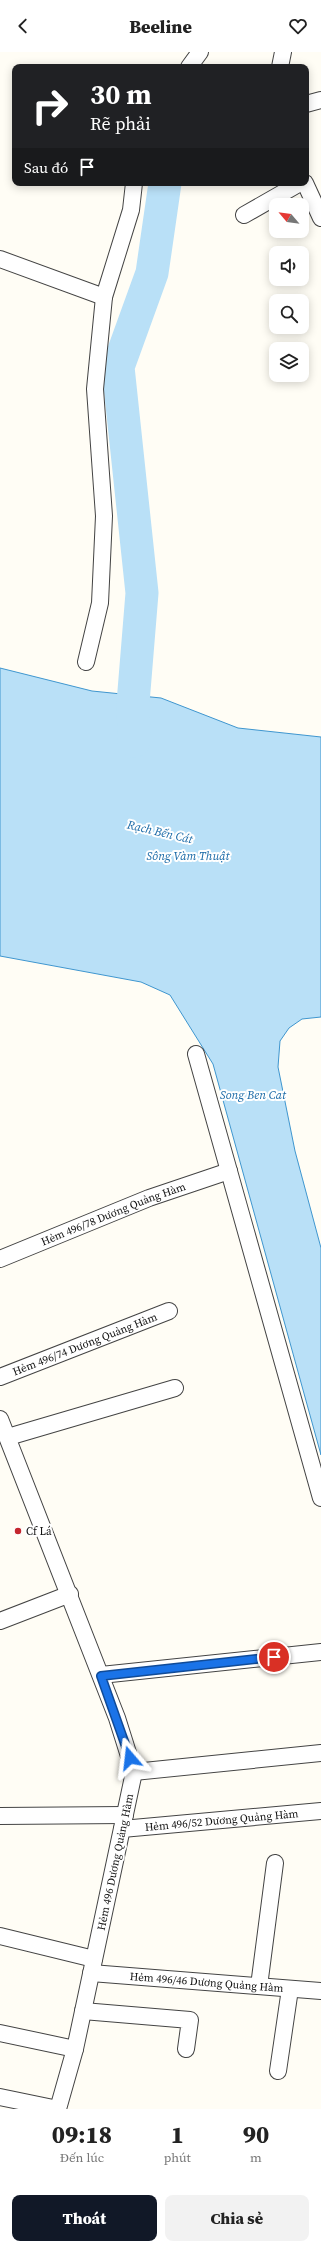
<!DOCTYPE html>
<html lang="vi">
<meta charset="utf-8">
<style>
body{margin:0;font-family:"Source Serif 4",serif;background:#f2f2f2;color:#222;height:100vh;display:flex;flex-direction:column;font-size:15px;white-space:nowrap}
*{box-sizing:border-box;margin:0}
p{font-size:13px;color:#767676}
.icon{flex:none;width:22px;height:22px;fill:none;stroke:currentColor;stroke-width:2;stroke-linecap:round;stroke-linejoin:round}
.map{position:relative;height:2057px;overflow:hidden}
.side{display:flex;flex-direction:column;background:#fff;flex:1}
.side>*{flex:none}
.hud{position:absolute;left:12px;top:12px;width:297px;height:122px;border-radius:8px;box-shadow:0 2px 10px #0003;background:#202124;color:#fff;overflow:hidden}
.needle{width:26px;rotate:299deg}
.tools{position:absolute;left:269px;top:146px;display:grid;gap:8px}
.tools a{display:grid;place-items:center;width:40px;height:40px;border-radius:8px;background:#fff;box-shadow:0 2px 10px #0003;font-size:20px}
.pin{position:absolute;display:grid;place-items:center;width:34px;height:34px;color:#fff;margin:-17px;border:2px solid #fff;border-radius:50%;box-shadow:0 1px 4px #0007}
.me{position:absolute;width:44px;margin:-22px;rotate:343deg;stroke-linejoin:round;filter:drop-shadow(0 0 3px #0008)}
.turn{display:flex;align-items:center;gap:14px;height:84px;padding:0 12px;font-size:18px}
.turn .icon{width:52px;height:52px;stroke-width:2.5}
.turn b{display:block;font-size:28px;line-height:34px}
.then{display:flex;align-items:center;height:38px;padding:0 12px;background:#0003;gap:8px;font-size:15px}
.eta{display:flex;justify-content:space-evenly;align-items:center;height:68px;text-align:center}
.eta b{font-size:24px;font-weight:800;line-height:28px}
.cta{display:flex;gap:8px;margin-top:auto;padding:8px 12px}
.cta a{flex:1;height:46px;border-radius:8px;background:#111827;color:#fff;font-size:16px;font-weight:800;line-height:46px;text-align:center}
.cta a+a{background:#f2f2f2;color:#222}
header{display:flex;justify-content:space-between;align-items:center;height:52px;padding:0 12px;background:#fff;font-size:18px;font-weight:800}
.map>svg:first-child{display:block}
.water{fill:#b9e0f7;stroke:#3f96cf}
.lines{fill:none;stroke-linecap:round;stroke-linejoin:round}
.river{stroke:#b9e0f7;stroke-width:33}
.minor-casing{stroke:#444;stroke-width:18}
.minor{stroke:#fff;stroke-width:16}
.route-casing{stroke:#114b97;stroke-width:10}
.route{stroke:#1a73e8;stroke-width:7}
.poi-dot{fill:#c4262e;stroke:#fff;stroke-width:1.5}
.labels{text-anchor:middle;stroke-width:4;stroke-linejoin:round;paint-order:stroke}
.street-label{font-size:11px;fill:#111;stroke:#fff}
.poi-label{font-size:11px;fill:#111;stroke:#fff;text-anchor:start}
.water-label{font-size:12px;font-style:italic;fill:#1768a6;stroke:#fff}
</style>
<header><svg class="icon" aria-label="back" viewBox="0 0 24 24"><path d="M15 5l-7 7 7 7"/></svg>Beeline<svg class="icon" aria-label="heart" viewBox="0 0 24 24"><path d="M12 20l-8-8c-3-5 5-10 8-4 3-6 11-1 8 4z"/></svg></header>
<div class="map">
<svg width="321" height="2057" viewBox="0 0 321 2057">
<rect width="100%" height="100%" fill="#fffdf5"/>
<path class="water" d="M 0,616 L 92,639 L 161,646 L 238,676 L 321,685 L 321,965 L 302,967 L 289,976 L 280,989 L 278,1015 L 295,1099 L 321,1196 L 321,1403 L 213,1012 L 170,943 L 141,930 L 0,904 Z"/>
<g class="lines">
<path class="river" d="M 134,689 L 133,651 L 142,541 L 118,315 L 152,221 L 165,131"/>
<defs>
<g id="minor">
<path d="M 189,15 L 200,0"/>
<path d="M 280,15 L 283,0"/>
<path d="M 306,52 L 321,48"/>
<path d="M 305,131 L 321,166"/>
<path d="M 244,163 L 300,131"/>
<path d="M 0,207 L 104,245"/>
<path d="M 86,610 L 100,551 L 104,464 L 95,337 L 104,245 L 131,158 L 134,131"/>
<path d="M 196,1002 L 321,1446"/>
<path id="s1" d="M 0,1207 L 149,1146 L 229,1119"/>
<path id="s2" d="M 0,1325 L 169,1259"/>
<path d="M 0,1367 L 117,1666 L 134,1720 L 75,1997 L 58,2057"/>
<path d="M 8,1385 L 175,1336"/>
<path d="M 0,1569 L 70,1542"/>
<path d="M 101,1623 L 321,1600"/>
<path d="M 134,1720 L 321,1701"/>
<path d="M 0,1764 L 125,1763"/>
<path id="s3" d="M 122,1777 L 321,1759"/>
<path d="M 0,1884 L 94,1907"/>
<path id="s4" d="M 91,1921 L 321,1939"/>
<path d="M 259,1934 L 275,1811"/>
<path d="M 83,1959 L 190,1968 L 186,1997"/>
<path d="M 0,1981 L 75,1997"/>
<path d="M 278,2019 L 290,1937"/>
<path d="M 0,2045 L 58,2057"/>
</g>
</defs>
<use href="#minor" class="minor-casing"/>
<use href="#minor" class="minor"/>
</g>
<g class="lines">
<defs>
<path id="route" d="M 130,1706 L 101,1624 L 274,1605"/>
</defs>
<use href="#route" class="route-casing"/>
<use href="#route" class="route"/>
</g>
<circle class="poi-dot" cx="18" cy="1479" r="4"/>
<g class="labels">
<g class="street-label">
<text dy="4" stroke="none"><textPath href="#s1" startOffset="122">Hẻm 496/78 Dương Quảng Hàm</textPath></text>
<text dy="4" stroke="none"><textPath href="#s2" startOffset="91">Hẻm 496/74 Dương Quảng Hàm</textPath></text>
<text dy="4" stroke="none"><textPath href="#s3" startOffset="100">Hẻm 496/52 Dương Quảng Hàm</textPath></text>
<text transform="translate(115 1810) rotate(-78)" y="4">Hẻm 496 Dương Quảng Hàm</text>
<text dy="4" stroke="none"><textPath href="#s4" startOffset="116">Hẻm 496/46 Dương Quảng Hàm</textPath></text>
</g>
<g class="poi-label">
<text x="26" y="1483">Cf Lá</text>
</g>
<g class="water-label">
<text transform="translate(160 780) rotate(13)" y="4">Rạch Bến Cát</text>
<text x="188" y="808">Sông Vàm Thuật</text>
<text x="253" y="1047">Song Ben Cat</text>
</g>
</g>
</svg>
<div class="tools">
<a><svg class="needle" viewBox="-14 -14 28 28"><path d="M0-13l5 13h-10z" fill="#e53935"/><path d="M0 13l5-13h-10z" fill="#767676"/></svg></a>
<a><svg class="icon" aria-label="sound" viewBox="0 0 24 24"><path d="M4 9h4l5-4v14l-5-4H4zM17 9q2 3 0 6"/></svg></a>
<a><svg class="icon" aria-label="search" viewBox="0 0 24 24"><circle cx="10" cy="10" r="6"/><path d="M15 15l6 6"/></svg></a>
<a><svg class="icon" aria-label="layers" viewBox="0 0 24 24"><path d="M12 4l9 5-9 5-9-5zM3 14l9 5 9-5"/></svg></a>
</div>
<div class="pin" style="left:274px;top:1605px;background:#d93025"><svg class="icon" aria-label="arrive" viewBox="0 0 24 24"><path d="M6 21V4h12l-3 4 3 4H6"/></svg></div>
<svg class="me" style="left:130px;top:1706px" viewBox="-20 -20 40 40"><path d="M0-17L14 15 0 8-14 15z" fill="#1a73e8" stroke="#fff" stroke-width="4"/></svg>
<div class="hud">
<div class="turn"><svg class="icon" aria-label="right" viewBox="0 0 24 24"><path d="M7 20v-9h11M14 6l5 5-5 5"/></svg><div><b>30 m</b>Rẽ phải</div></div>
<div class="then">Sau đó<svg class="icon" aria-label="arrive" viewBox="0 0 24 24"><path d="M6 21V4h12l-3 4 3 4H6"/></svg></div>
</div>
</div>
<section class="side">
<div class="eta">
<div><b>09:18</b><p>Đến lúc</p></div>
<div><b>1</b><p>phút</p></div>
<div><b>90</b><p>m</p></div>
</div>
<div class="cta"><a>Thoát</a><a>Chia sẻ</a></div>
</section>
